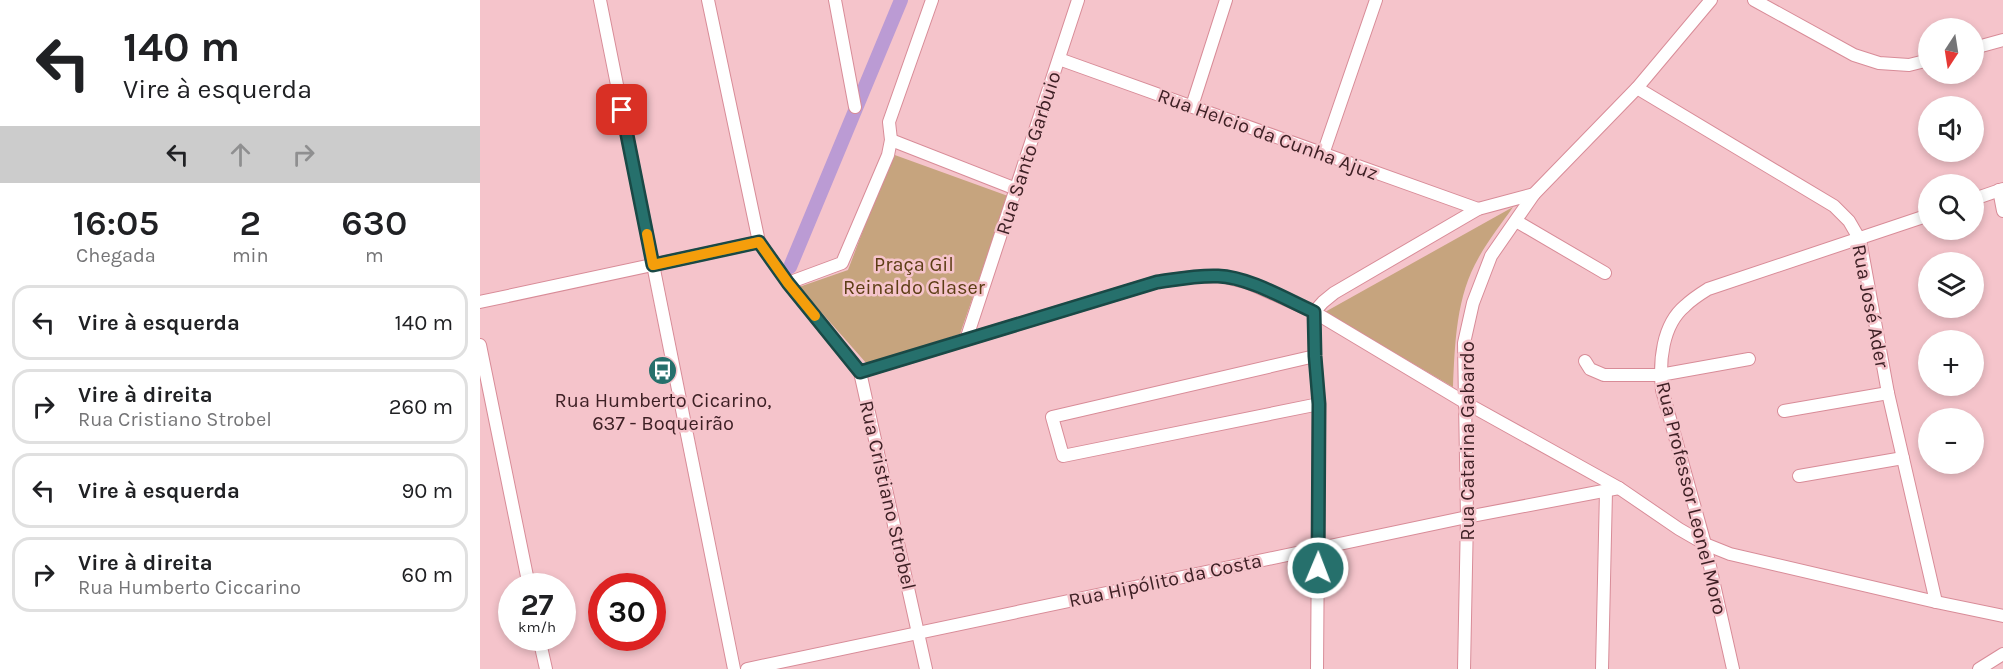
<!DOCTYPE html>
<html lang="pt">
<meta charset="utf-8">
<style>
body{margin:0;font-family:Karla,sans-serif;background:#f6f6f6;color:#202124;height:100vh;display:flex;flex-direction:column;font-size:22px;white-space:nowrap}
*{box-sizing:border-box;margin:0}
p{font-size:20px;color:#757577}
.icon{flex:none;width:33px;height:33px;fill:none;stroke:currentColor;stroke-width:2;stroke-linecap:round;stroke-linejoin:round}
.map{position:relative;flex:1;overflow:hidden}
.details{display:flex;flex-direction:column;background:#fff;width:480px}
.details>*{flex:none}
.guide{background:#fff;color:#202124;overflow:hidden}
.needle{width:39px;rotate:192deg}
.fabs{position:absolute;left:1438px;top:18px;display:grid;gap:12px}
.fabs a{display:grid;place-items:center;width:66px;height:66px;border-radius:50%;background:#fff;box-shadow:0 3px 9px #0003;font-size:30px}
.speed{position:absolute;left:18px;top:573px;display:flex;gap:12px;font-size:30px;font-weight:700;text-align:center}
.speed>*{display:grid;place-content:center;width:78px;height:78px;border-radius:50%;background:#fff;box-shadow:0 3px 9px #0003;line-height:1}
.speed small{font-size:15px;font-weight:400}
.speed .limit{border:9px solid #d22;background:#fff;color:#111}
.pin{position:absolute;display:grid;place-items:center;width:51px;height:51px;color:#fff;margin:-26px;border-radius:12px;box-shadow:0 3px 9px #0006}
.me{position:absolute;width:66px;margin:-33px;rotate:1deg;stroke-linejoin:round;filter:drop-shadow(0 0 4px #0008)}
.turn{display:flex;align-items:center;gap:21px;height:126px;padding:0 24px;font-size:27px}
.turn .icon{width:78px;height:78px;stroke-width:2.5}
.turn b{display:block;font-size:42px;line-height:51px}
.lanes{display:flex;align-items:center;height:57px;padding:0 24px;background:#0003;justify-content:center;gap:30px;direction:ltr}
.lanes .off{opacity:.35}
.eta{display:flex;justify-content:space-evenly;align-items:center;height:102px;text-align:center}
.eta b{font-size:36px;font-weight:600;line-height:42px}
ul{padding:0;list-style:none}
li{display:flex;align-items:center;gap:18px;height:75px;margin:0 12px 9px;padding:0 12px;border:3px solid #e0e0e0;border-radius:18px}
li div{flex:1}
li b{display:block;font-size:22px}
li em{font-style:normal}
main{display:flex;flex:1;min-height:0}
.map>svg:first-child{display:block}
.green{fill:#c6a47e}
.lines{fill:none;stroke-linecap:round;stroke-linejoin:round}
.canal{stroke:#bb9bd4;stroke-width:14}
.minor-casing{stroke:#d88c98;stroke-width:14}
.minor{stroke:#fff;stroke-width:12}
.route-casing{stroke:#194946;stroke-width:15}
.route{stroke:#26706c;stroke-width:10}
.slow{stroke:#f59e0b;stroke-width:10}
.labels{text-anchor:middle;stroke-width:5;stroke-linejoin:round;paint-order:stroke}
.street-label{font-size:20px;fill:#3e2025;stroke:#f5c4cb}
.park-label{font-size:20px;fill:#5c3d14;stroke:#f5c4cb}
.poi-label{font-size:20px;fill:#3e2025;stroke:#f5c4cb}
</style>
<main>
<section class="details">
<div class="guide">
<div class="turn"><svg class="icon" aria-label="left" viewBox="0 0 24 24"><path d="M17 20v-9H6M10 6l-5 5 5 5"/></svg><div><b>140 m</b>Vire à esquerda</div></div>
<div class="lanes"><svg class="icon" aria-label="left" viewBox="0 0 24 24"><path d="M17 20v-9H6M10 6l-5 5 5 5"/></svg><svg class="icon off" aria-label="ahead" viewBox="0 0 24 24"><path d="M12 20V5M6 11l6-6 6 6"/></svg><svg class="icon off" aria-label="right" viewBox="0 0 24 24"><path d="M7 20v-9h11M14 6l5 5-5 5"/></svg></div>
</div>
<div class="eta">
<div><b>16:05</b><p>Chegada</p></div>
<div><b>2</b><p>min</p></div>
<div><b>630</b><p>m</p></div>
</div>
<ul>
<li><svg class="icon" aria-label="left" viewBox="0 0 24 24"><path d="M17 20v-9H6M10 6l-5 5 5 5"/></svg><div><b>Vire à esquerda</b></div><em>140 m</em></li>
<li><svg class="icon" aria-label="right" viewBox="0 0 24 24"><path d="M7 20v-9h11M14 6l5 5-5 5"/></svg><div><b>Vire à direita</b><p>Rua Cristiano Strobel</p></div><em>260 m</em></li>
<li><svg class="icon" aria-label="left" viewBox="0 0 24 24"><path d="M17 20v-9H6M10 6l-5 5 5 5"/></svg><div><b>Vire à esquerda</b></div><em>90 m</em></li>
<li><svg class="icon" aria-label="right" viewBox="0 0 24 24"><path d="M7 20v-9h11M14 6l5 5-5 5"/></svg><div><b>Vire à direita</b><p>Rua Humberto Ciccarino</p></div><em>60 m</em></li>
</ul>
</section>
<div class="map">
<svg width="1523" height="669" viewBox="0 0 1523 669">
<rect width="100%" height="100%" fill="#f5c4cb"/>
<g class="green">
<path d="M 412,154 L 528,196 L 480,334 L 387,364 L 319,287 L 368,270 Z"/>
<path d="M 1033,207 C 1022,223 1009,239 999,257 C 976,296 975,343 973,387 L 845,312 Z"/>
</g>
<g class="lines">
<path class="canal" d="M 310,267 L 421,0"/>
<defs>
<g id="minor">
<path d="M 120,0 L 254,669"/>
<path d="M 228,0 L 279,242 L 308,283 L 380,372 L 446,669"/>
<path d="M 355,0 L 375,107"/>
<path d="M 1274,0 L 1374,55 L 1399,63 L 1429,65 L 1449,60"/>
<path d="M 1494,48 L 1523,40"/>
<path d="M 579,59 L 998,209"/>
<path d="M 1157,88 L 1354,206 L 1369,221 L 1380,240 L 1408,393 L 1456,602"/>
<path d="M 712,106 L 746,0"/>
<path d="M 411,140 L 536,189"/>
<path d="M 843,154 L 896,0"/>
<path d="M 1519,190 L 1523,211"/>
<path d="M 1494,199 L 1523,189"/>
<path d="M 1036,221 L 1125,273"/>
<path d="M 308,283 L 362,263 L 408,155 L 411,140 L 409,122 L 452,0"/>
<path d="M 0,302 L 279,242"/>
<path d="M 486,340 L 598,0"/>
<path d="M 0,345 L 49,586"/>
<path d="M 835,356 L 572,417 L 583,456 L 839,404"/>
<path d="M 1105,361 L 1110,369 L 1124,375 L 1180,375 L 1269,359"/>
<path d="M 380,372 L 677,282 L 712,277 L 741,276 L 769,283 L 834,312 L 986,403 L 1139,488 L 1199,529 L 1225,544 L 1250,554 L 1456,602 L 1523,616"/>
<path d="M 1304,411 L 1408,393"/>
<path d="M 1319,476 L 1423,458"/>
<path d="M 59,638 L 66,669"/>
<path d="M 267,669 L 987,517 L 1139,488"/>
<path d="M 837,669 L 839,404 L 835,356 L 834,312 L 843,302 L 854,293 L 998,209 L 1054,194 L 1157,88 L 1231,0"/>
<path d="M 984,669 L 987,517 L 984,343 L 993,303 L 1011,256 L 1054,194"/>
<path d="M 1122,669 L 1126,491"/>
<path d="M 1253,669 L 1225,544 L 1182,390 C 1179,362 1182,325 1205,306 C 1212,299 1220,294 1228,289 L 1449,215"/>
<path d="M 1499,669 L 1523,654"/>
</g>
</defs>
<use href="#minor" class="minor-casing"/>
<use href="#minor" class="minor"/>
</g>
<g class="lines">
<defs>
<path id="route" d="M 142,110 L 173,265 L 279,242 L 308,283 L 380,372 L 677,282 C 698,279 718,275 738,276 C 769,277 807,300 834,312 L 835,356 L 839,404 L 838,568"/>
</defs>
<use href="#route" class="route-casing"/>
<use href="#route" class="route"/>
<path class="slow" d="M 167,234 L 173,265 L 279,242 L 308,283 L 335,316"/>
</g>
<defs>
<symbol id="bus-disc" viewBox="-11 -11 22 22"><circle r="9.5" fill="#26706c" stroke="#f5c4cb"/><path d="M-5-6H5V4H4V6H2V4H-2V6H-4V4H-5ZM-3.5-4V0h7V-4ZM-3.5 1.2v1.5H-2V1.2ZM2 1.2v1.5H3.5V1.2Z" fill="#fff"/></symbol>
</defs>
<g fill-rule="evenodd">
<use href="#bus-disc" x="166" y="354" width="33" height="33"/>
</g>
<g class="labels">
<g class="street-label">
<text transform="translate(788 134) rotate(20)" y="7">Rua Helcio da Cunha Ajuz</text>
<text transform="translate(548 153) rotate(-72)" y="7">Rua Santo Garbuio</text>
<text transform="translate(1391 306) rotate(79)" y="7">Rua José Ader</text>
<text transform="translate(987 441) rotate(-90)" y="7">Rua Catarina Gabardo</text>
<text transform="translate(408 495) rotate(77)" y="7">Rua Cristiano Strobel</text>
<text transform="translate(1212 498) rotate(76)" y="7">Rua Professor Leonel Moro</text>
<text transform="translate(685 580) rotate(-12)" y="7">Rua Hipólito da Costa</text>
</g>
<g class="park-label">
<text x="434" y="271">Praça Gil<tspan x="434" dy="23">Reinaldo Glaser</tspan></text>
</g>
<g class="poi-label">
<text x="183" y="407">Rua Humberto Cicarino,<tspan x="183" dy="23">637 - Boqueirão</tspan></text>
</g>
</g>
</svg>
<div class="fabs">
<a><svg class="needle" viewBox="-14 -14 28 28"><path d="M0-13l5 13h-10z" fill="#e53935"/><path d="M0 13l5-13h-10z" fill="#757577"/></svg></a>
<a><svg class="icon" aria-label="sound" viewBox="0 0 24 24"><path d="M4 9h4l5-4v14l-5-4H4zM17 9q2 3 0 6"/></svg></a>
<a><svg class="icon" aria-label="search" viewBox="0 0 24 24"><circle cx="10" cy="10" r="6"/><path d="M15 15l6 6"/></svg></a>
<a><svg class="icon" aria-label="layers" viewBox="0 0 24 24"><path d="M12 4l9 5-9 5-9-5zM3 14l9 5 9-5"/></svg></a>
<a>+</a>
<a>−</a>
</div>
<div class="speed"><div>27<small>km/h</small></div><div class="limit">30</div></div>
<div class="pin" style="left:142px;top:110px;background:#d93025"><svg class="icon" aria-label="arrive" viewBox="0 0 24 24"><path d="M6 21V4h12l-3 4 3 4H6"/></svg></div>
<svg class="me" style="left:838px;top:568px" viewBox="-20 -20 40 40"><circle r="17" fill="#26706c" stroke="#fff" stroke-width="3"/><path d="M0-11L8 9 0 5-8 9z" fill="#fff"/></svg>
</div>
</main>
